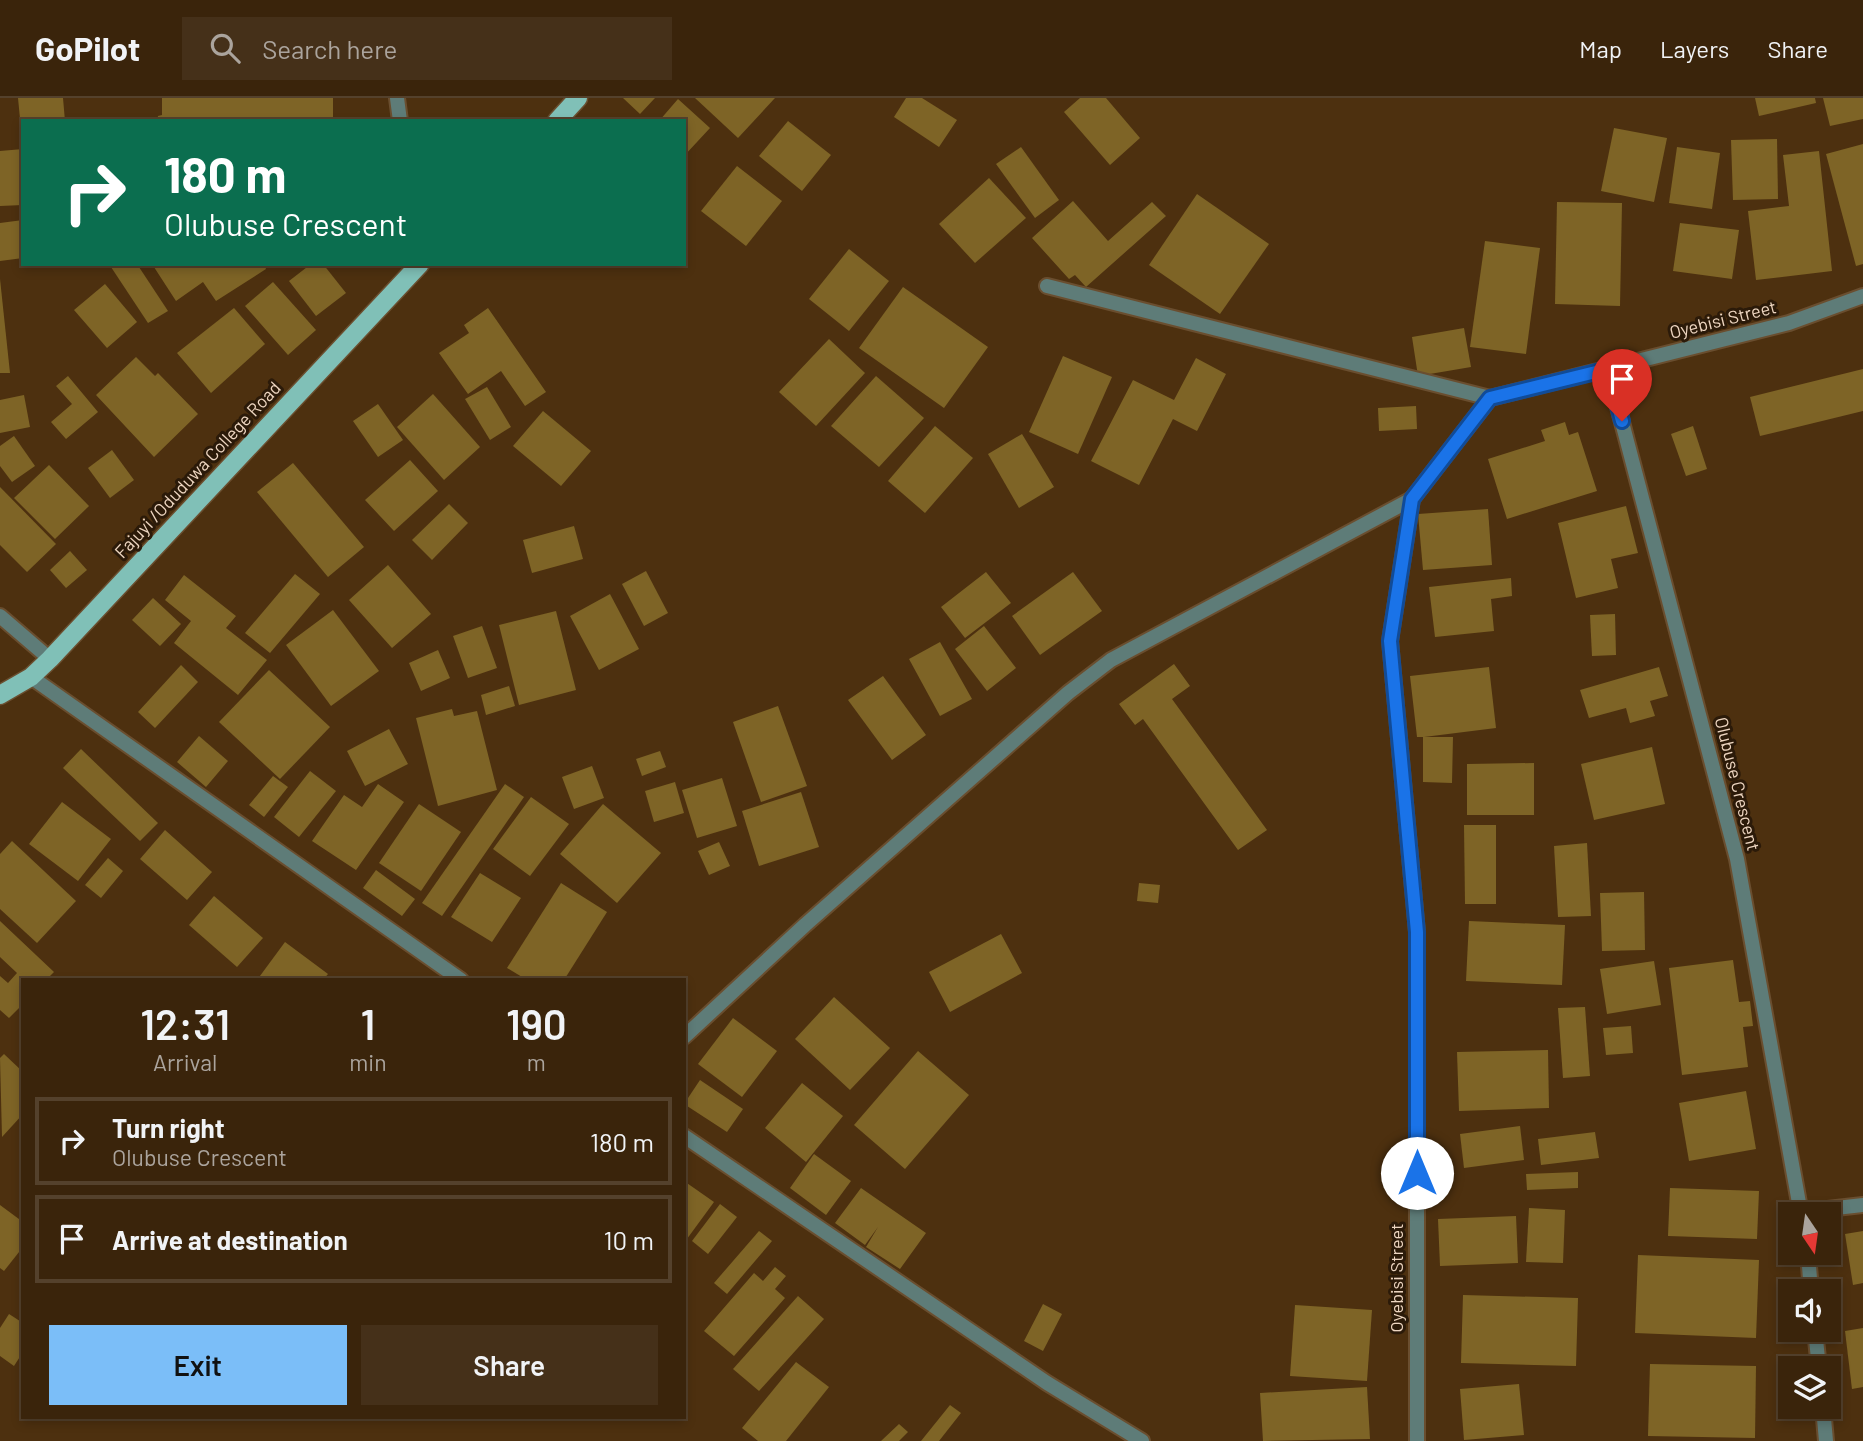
<!DOCTYPE html>
<style>
body{margin:0;font-family:Barlow,sans-serif;background:#453019;color:#f1f3f6;height:100vh;display:flex;flex-direction:column;font-size:26px;white-space:nowrap}
*{box-sizing:border-box;margin:0}
p{font-size:23px;color:#aba49d}
.icon{flex:none;width:38px;height:38px;fill:none;stroke:currentColor;stroke-width:2;stroke-linecap:round;stroke-linejoin:round}
.map{position:relative;flex:1;overflow:hidden}
.panel{position:absolute;left:21px;top:880px;width:665px;height:441px;display:flex;flex-direction:column;background:#3a240b;border-radius:0px;box-shadow:0 4px 10px #0003,0 0 0 2px #54412c}
.panel>*{flex:none}
.top-card{position:absolute;left:21px;top:21px;width:665px;height:147px;border-radius:0px;box-shadow:0 4px 10px #0003,0 0 0 2px #54412c;background:#0b6e4f;color:#fff;overflow:hidden}
.needle{width:46px;rotate:167deg}
.controls{position:absolute;left:1778px;top:1104px;display:grid;gap:14px}
.controls a{display:grid;place-items:center;width:63px;height:63px;border-radius:0px;background:#3a240b;box-shadow:0 4px 10px #0003,0 0 0 2px #54412c;font-size:35px}
.pin{position:absolute;display:grid;place-items:center;width:60px;height:60px;color:#fff;margin:-72px -30px;border-radius:50% 50% 50% 0;rotate:-45deg;box-shadow:0 0 7px #0007}
.pin .icon{rotate:45deg}
.me{position:absolute;width:77px;margin:-38px;rotate:0deg;stroke-linejoin:round;filter:drop-shadow(0 0 5px #0008)}
.turn{display:flex;align-items:center;gap:24px;height:147px;padding:0 28px;font-size:32px}
.turn .icon{width:91px;height:91px;stroke-width:2.5}
.turn b{display:block;font-size:49px;line-height:60px}
.eta{display:flex;justify-content:space-evenly;align-items:center;height:119px;text-align:center}
.eta b{font-size:42px;font-weight:600;line-height:49px}
.cta{display:flex;gap:14px;margin-top:auto;padding:14px 28px}
.cta a{flex:1;height:80px;border-radius:0px;background:#7bbef8;color:#111;font-size:28px;font-weight:600;line-height:80px;text-align:center}
.cta a+a{background:#453019;color:#f1f3f6}
ul{padding:0;list-style:none}
li{display:flex;align-items:center;gap:21px;height:88px;margin:0 14px 10px;padding:0 14px;border:4px solid #54412c;border-radius:0px}
li div{flex:1}
li b{display:block;font-size:26px}
li em{font-style:normal}
header{display:flex;align-items:center;gap:42px;box-sizing:border-box;height:98px;padding:0 35px;background:#3a240b;border-bottom:2px solid #54412c}
header strong{font-size:33px}
nav{display:flex;gap:38px;margin-inline-start:auto;font-size:24px}
.search{width:490px;height:63px;background:#453019;display:flex;align-items:center;gap:18px;box-sizing:border-box;padding:0 24px;border-radius:0px;color:#aba49d;font-size:26px}
.map>svg:first-child{display:block}
.building{fill:#7e6426}
.lines{fill:none;stroke-linecap:round;stroke-linejoin:round}
.street-casing{stroke:#6a4e2f;stroke-width:18}
.primary-casing{stroke:#6a4e2f;stroke-width:21}
.street{stroke:#5e7c78;stroke-width:14}
.primary{stroke:#80c0b7;stroke-width:18}
.route-casing{stroke:#114b97;stroke-width:18}
.route{stroke:#1a73e8;stroke-width:12}
.labels{text-anchor:middle;stroke-width:6;stroke-linejoin:round;paint-order:stroke}
.street-label{font-size:18px;fill:#eed6c1;stroke:#2b1a09}
</style>
<header>
<strong>GoPilot</strong>
<div class="search"><svg class="icon" aria-label="search" viewBox="0 0 24 24"><circle cx="10" cy="10" r="6"/><path d="M15 15l6 6"/></svg>Search here</div>
<nav><a>Map</a><a>Layers</a><a>Share</a></nav>
</header>
<div class="map">
<svg width="1863" height="1343" viewBox="0 0 1863 1343">
<rect width="100%" height="100%" fill="#4d300f"/>
<g class="building">
<path d="M 18,0 L 63,0 L 65,23 L 23,23 L 21,31 Z"/>
<path d="M 162,0 L 333,0 L 333,23 L 157,23 L 158,18 L 162,17 Z"/>
<path d="M 623,0 L 655,0 L 640,16 Z"/>
<path d="M 695,0 L 775,0 L 738,40 Z"/>
<path d="M 906,0 L 922,0 L 957,22 L 939,49 L 894,19 Z"/>
<path d="M 1080,0 L 1106,0 L 1140,40 L 1110,67 L 1064,14 Z"/>
<path d="M 1755,0 L 1815,0 L 1816,5 L 1759,18 Z"/>
<path d="M 1823,0 L 1863,0 L 1863,21 L 1830,28 Z"/>
<path d="M 678,1 L 710,30 L 684,58 L 684,23 L 659,23 Z"/>
<path d="M 788,23 L 831,57 L 802,93 L 759,58 Z"/>
<path d="M 1614,30 L 1667,40 L 1654,104 L 1601,93 Z"/>
<path d="M 1777,41 L 1778,101 L 1733,102 L 1731,42 Z"/>
<path d="M 1863,46 L 1863,166 L 1856,168 L 1826,56 Z"/>
<path d="M 1021,49 L 1059,102 L 1035,120 L 996,66 Z"/>
<path d="M 1677,49 L 1720,55 L 1712,111 L 1669,105 Z"/>
<path d="M 23,51 L 23,107 L 0,108 L 0,53 Z"/>
<path d="M 1819,53 L 1832,173 L 1756,182 L 1748,113 L 1789,108 L 1783,57 Z"/>
<path d="M 737,68 L 782,103 L 746,148 L 701,113 Z"/>
<path d="M 989,80 L 1026,120 L 975,165 L 939,126 Z"/>
<path d="M 1197,96 L 1269,146 L 1220,216 L 1149,167 Z"/>
<path d="M 1073,103 L 1108,143 L 1152,104 L 1166,118 L 1086,189 L 1075,177 L 1069,181 L 1032,140 Z"/>
<path d="M 1557,104 L 1622,105 L 1620,208 L 1555,206 Z"/>
<path d="M 23,122 L 23,160 L 0,163 L 0,125 Z"/>
<path d="M 1680,125 L 1739,132 L 1732,181 L 1673,173 Z"/>
<path d="M 1485,143 L 1540,150 L 1526,256 L 1470,249 Z"/>
<path d="M 849,151 L 889,183 L 849,233 L 809,201 Z"/>
<path d="M 116,166 L 137,166 L 168,213 L 148,225 L 111,169 Z"/>
<path d="M 152,166 L 264,166 L 266,171 L 216,203 L 203,184 L 176,203 Z"/>
<path d="M 311,166 L 323,166 L 346,195 L 316,218 L 289,183 Z"/>
<path d="M 0,181 L 10,275 L 0,275 Z"/>
<path d="M 273,184 L 316,232 L 288,257 L 245,208 Z"/>
<path d="M 105,186 L 137,224 L 107,250 L 74,212 Z"/>
<path d="M 903,189 L 988,249 L 944,310 L 859,250 Z"/>
<path d="M 234,210 L 265,246 L 211,295 L 177,255 Z"/>
<path d="M 488,210 L 546,294 L 525,308 L 501,273 L 468,296 L 439,255 L 469,235 L 464,227 Z"/>
<path d="M 1464,230 L 1471,269 L 1418,278 L 1412,239 Z"/>
<path d="M 829,241 L 865,275 L 816,328 L 779,294 Z"/>
<path d="M 1063,258 L 1112,279 L 1078,356 L 1029,334 Z"/>
<path d="M 136,259 L 155,278 L 158,275 L 198,316 L 154,359 L 96,297 Z"/>
<path d="M 1196,260 L 1226,276 L 1197,333 L 1173,321 L 1139,387 L 1091,363 L 1133,282 L 1174,302 Z"/>
<path d="M 1863,271 L 1863,313 L 1760,338 L 1750,299 Z"/>
<path d="M 68,278 L 98,314 L 66,341 L 51,324 L 72,306 L 56,288 Z"/>
<path d="M 876,278 L 924,320 L 879,369 L 831,328 Z"/>
<path d="M 487,289 L 511,329 L 490,342 L 465,301 Z"/>
<path d="M 433,296 L 480,349 L 444,382 L 397,329 Z"/>
<path d="M 24,297 L 30,329 L 0,335 L 0,302 Z"/>
<path d="M 378,306 L 403,342 L 378,359 L 353,323 Z"/>
<path d="M 1416,308 L 1417,331 L 1379,333 L 1378,310 Z"/>
<path d="M 543,313 L 591,353 L 561,388 L 513,348 Z"/>
<path d="M 1565,324 L 1569,337 L 1578,334 L 1597,393 L 1507,421 L 1488,361 L 1545,343 L 1541,332 Z"/>
<path d="M 935,328 L 973,360 L 925,415 L 888,383 Z"/>
<path d="M 1693,328 L 1707,371 L 1686,378 L 1671,336 Z"/>
<path d="M 1022,336 L 1054,389 L 1019,410 L 988,356 Z"/>
<path d="M 14,338 L 35,368 L 12,384 L 0,368 L 0,348 Z"/>
<path d="M 112,352 L 134,382 L 110,400 L 88,370 Z"/>
<path d="M 410,362 L 438,393 L 394,433 L 365,402 Z"/>
<path d="M 293,365 L 364,449 L 328,479 L 257,394 Z"/>
<path d="M 49,367 L 89,408 L 55,441 L 14,400 Z"/>
<path d="M 0,389 L 56,446 L 27,474 L 0,447 Z"/>
<path d="M 449,406 L 468,425 L 432,462 L 412,442 Z"/>
<path d="M 1626,408 L 1638,455 L 1611,461 L 1618,490 L 1576,500 L 1558,425 Z"/>
<path d="M 1488,411 L 1492,467 L 1423,472 L 1418,416 Z"/>
<path d="M 574,428 L 583,461 L 532,475 L 523,442 Z"/>
<path d="M 70,453 L 87,472 L 66,490 L 50,472 Z"/>
<path d="M 388,467 L 431,516 L 392,550 L 349,502 Z"/>
<path d="M 646,473 L 668,515 L 644,528 L 622,486 Z"/>
<path d="M 986,474 L 1011,505 L 965,540 L 941,509 Z"/>
<path d="M 1073,474 L 1102,513 L 1040,557 L 1012,518 Z"/>
<path d="M 295,476 L 320,496 L 270,555 L 245,535 Z"/>
<path d="M 184,477 L 236,518 L 226,530 L 267,562 L 238,597 L 174,545 L 191,523 L 165,502 Z"/>
<path d="M 1511,480 L 1512,498 L 1491,501 L 1494,533 L 1435,539 L 1429,489 Z"/>
<path d="M 610,496 L 639,551 L 599,572 L 570,518 Z"/>
<path d="M 153,500 L 181,526 L 160,548 L 132,522 Z"/>
<path d="M 333,512 L 379,573 L 331,608 L 286,547 Z"/>
<path d="M 556,513 L 576,592 L 519,607 L 499,527 Z"/>
<path d="M 1615,516 L 1616,557 L 1592,558 L 1590,517 Z"/>
<path d="M 482,528 L 497,570 L 468,580 L 453,538 Z"/>
<path d="M 984,528 L 1016,570 L 987,593 L 955,551 Z"/>
<path d="M 940,544 L 972,601 L 940,618 L 909,561 Z"/>
<path d="M 438,552 L 450,580 L 421,593 L 409,565 Z"/>
<path d="M 1174,566 L 1190,588 L 1172,601 L 1267,732 L 1238,752 L 1143,621 L 1135,627 L 1119,606 Z"/>
<path d="M 181,567 L 198,584 L 155,630 L 138,614 Z"/>
<path d="M 1489,569 L 1496,630 L 1424,639 L 1453,639 L 1452,685 L 1423,684 L 1423,639 L 1417,639 L 1410,578 Z"/>
<path d="M 1659,569 L 1668,598 L 1650,603 L 1655,618 L 1630,625 L 1626,610 L 1589,620 L 1580,592 Z"/>
<path d="M 269,572 L 330,629 L 280,681 L 219,624 Z"/>
<path d="M 883,578 L 926,637 L 892,662 L 848,602 Z"/>
<path d="M 509,588 L 515,608 L 486,617 L 481,597 Z"/>
<path d="M 778,608 L 807,688 L 761,704 L 733,624 Z"/>
<path d="M 452,611 L 454,618 L 477,613 L 497,692 L 438,708 L 416,620 Z"/>
<path d="M 389,631 L 408,666 L 365,688 L 347,653 Z"/>
<path d="M 199,638 L 228,663 L 206,689 L 177,664 Z"/>
<path d="M 1652,649 L 1665,706 L 1594,722 L 1581,666 Z"/>
<path d="M 81,651 L 158,725 L 140,743 L 63,670 Z"/>
<path d="M 660,653 L 666,669 L 642,678 L 636,661 Z"/>
<path d="M 1534,665 L 1534,717 L 1467,717 L 1467,666 Z"/>
<path d="M 592,668 L 604,700 L 574,711 L 562,679 Z"/>
<path d="M 310,673 L 336,693 L 299,739 L 274,719 Z"/>
<path d="M 273,678 L 288,689 L 264,719 L 249,707 Z"/>
<path d="M 722,680 L 737,728 L 697,740 L 682,692 Z"/>
<path d="M 675,684 L 684,715 L 654,724 L 645,693 Z"/>
<path d="M 378,686 L 404,704 L 356,772 L 312,743 L 344,697 L 362,709 Z"/>
<path d="M 505,686 L 524,699 L 442,818 L 422,805 Z"/>
<path d="M 801,694 L 819,749 L 759,768 L 742,713 Z"/>
<path d="M 531,699 L 569,726 L 530,778 L 493,751 Z"/>
<path d="M 62,704 L 111,741 L 78,783 L 29,746 Z"/>
<path d="M 419,706 L 461,734 L 421,793 L 379,765 Z"/>
<path d="M 603,706 L 661,755 L 617,805 L 560,756 Z"/>
<path d="M 1464,727 L 1496,727 L 1496,806 L 1465,806 Z"/>
<path d="M 165,732 L 212,774 L 187,802 L 140,761 Z"/>
<path d="M 12,743 L 76,803 L 37,845 L 0,811 L 0,756 Z"/>
<path d="M 719,744 L 730,768 L 709,777 L 698,753 Z"/>
<path d="M 1587,745 L 1591,818 L 1558,819 L 1554,748 Z"/>
<path d="M 108,760 L 123,773 L 101,800 L 85,787 Z"/>
<path d="M 376,772 L 415,801 L 402,818 L 363,790 Z"/>
<path d="M 480,775 L 521,800 L 492,844 L 451,819 Z"/>
<path d="M 561,785 L 607,814 L 564,882 L 527,882 L 507,870 Z"/>
<path d="M 1139,785 L 1160,787 L 1158,805 L 1137,803 Z"/>
<path d="M 1644,794 L 1645,852 L 1602,853 L 1600,795 Z"/>
<path d="M 214,798 L 263,840 L 237,869 L 189,827 Z"/>
<path d="M 0,823 L 54,874 L 46,882 L 23,882 L 23,906 L 9,920 L 0,912 L 0,878 L 8,885 L 17,875 L 0,859 Z"/>
<path d="M 1469,823 L 1565,827 L 1562,887 L 1466,883 Z"/>
<path d="M 1001,836 L 1022,875 L 950,914 L 929,874 Z"/>
<path d="M 285,844 L 328,876 L 323,882 L 257,882 Z"/>
<path d="M 1733,862 L 1739,904 L 1750,903 L 1753,928 L 1743,929 L 1748,969 L 1682,977 L 1669,870 Z"/>
<path d="M 1654,863 L 1661,907 L 1607,916 L 1600,871 Z"/>
<path d="M 834,899 L 890,950 L 850,992 L 795,941 Z"/>
<path d="M 1585,909 L 1590,978 L 1563,980 L 1558,910 Z"/>
<path d="M 733,920 L 777,953 L 742,999 L 698,966 Z"/>
<path d="M 1631,928 L 1633,955 L 1606,957 L 1603,930 Z"/>
<path d="M 1548,952 L 1549,1010 L 1459,1013 L 1457,954 Z"/>
<path d="M 918,953 L 969,997 L 905,1071 L 854,1027 Z"/>
<path d="M 4,956 L 23,974 L 23,1016 L 2,1039 L 0,960 Z"/>
<path d="M 700,982 L 743,1011 L 727,1034 L 684,1006 Z"/>
<path d="M 802,985 L 843,1018 L 806,1064 L 765,1030 Z"/>
<path d="M 1746,993 L 1756,1051 L 1689,1063 L 1679,1005 Z"/>
<path d="M 1520,1028 L 1524,1062 L 1464,1070 L 1460,1036 Z"/>
<path d="M 1595,1034 L 1599,1060 L 1541,1067 L 1538,1041 Z"/>
<path d="M 814,1056 L 851,1083 L 826,1117 L 790,1090 Z"/>
<path d="M 1578,1074 L 1578,1090 L 1527,1092 L 1526,1076 Z"/>
<path d="M 684,1083 L 714,1104 L 684,1145 Z"/>
<path d="M 861,1090 L 926,1135 L 900,1171 L 866,1149 L 878,1129 L 865,1147 L 835,1125 Z"/>
<path d="M 1670,1090 L 1759,1093 L 1757,1141 L 1668,1138 Z"/>
<path d="M 720,1106 L 737,1119 L 708,1156 L 692,1143 Z"/>
<path d="M 0,1107 L 23,1124 L 23,1149 L 4,1173 L 0,1170 Z"/>
<path d="M 1529,1110 L 1565,1112 L 1563,1165 L 1526,1164 Z"/>
<path d="M 1516,1118 L 1518,1165 L 1440,1168 L 1438,1121 Z"/>
<path d="M 759,1133 L 772,1143 L 727,1196 L 714,1185 Z"/>
<path d="M 1863,1133 L 1863,1185 L 1853,1187 L 1845,1136 Z"/>
<path d="M 1638,1157 L 1759,1162 L 1756,1240 L 1635,1235 Z"/>
<path d="M 775,1169 L 786,1178 L 775,1191 L 785,1200 L 734,1258 L 704,1233 L 754,1175 L 763,1183 Z"/>
<path d="M 1463,1197 L 1578,1200 L 1576,1268 L 1461,1265 Z"/>
<path d="M 798,1198 L 824,1221 L 759,1293 L 733,1271 Z"/>
<path d="M 1043,1206 L 1062,1216 L 1043,1253 L 1024,1243 Z"/>
<path d="M 1295,1207 L 1372,1212 L 1367,1283 L 1290,1278 Z"/>
<path d="M 9,1216 L 23,1225 L 23,1254 L 14,1268 L 0,1258 L 0,1230 Z"/>
<path d="M 1863,1230 L 1863,1289 L 1852,1291 L 1845,1233 Z"/>
<path d="M 796,1264 L 829,1289 L 786,1343 L 758,1343 L 742,1330 Z"/>
<path d="M 1650,1266 L 1756,1268 L 1755,1340 L 1648,1338 Z"/>
<path d="M 1519,1286 L 1524,1337 L 1464,1342 L 1460,1291 Z"/>
<path d="M 1367,1289 L 1370,1341 L 1263,1343 L 1260,1295 Z"/>
<path d="M 950,1307 L 961,1315 L 939,1343 L 921,1343 Z"/>
<path d="M 899,1326 L 908,1334 L 899,1343 L 881,1343 Z"/>
</g>
<g class="lines">
<defs>
<g id="street">
<path d="M 397,0 L 400,23"/>
<path d="M 1047,188 L 1490,300"/>
<path d="M 1608,271 L 1737,761 L 1801,1116"/>
<path d="M 0,518 L 50,561"/>
<path d="M 31,579 L 461,882"/>
<path d="M 684,939 L 805,827 L 1068,595 L 1111,562 L 1412,401"/>
<path d="M 684,1038 L 1047,1285 L 1142,1343"/>
<path d="M 1801,1114 L 1863,1107"/>
<path d="M 1808,1155 L 1811,1194"/>
<path d="M 1815,1232 L 1819,1270"/>
<path d="M 1823,1309 L 1826,1343"/>
<path d="M 1417,1343 L 1417,834 L 1390,543 L 1412,401 L 1490,300 L 1789,225 L 1863,198"/>
</g>
<g id="primary">
<path d="M 557,23 L 578,0"/>
<path d="M 0,597 L 31,579 L 50,561 L 420,166"/>
</g>
</defs>
<use href="#street" class="street-casing"/>
<use href="#primary" class="primary-casing"/>
<use href="#street" class="street"/>
<use href="#primary" class="primary"/>
</g>
<g class="lines">
<defs>
<path id="route" d="M 1417,1075 L 1417,834 L 1390,543 L 1412,401 L 1490,300 L 1608,271 L 1622,323"/>
</defs>
<use href="#route" class="route-casing"/>
<use href="#route" class="route"/>
</g>
<g class="labels">
<g class="street-label">
<text transform="translate(1723 222) rotate(-14)" y="6">Oyebisi Street</text>
<text transform="translate(198 372) rotate(-47)" y="6">Fajuyi /Oduduwa College Road</text>
<text transform="translate(1737 686) rotate(76)" y="6">Olubuse Crescent</text>
<text transform="translate(1397 1180) rotate(-90)" y="6">Oyebisi Street</text>
</g>
</g>
</svg>
<div class="controls">
<a><svg class="needle" viewBox="-14 -14 28 28"><path d="M0-13l5 13h-10z" fill="#e53935"/><path d="M0 13l5-13h-10z" fill="#aba49d"/></svg></a>
<a><svg class="icon" aria-label="sound" viewBox="0 0 24 24"><path d="M4 9h4l5-4v14l-5-4H4zM17 9q2 3 0 6"/></svg></a>
<a><svg class="icon" aria-label="layers" viewBox="0 0 24 24"><path d="M12 4l9 5-9 5-9-5zM3 14l9 5 9-5"/></svg></a>
</div>
<div class="pin" style="left:1622px;top:323px;background:#d93025"><svg class="icon" aria-label="arrive" viewBox="0 0 24 24"><path d="M6 21V4h12l-3 4 3 4H6"/></svg></div>
<svg class="me" style="left:1417px;top:1075px" viewBox="-20 -20 40 40"><circle r="19" fill="#fff"/><path d="M0-13L10 11 0 6-10 11z" fill="#1a73e8"/></svg>
<div class="top-card">
<div class="turn"><svg class="icon" aria-label="right" viewBox="0 0 24 24"><path d="M7 20v-9h11M14 6l5 5-5 5"/></svg><div><b>180 m</b>Olubuse Crescent</div></div>
</div>
<section class="panel">
<div class="eta">
<div><b>12:31</b><p>Arrival</p></div>
<div><b>1</b><p>min</p></div>
<div><b>190</b><p>m</p></div>
</div>
<ul>
<li><svg class="icon" aria-label="right" viewBox="0 0 24 24"><path d="M7 20v-9h11M14 6l5 5-5 5"/></svg><div><b>Turn right</b><p>Olubuse Crescent</p></div><em>180 m</em></li>
<li><svg class="icon" aria-label="arrive" viewBox="0 0 24 24"><path d="M6 21V4h12l-3 4 3 4H6"/></svg><div><b>Arrive at destination</b></div><em>10 m</em></li>
</ul>
<div class="cta"><a>Exit</a><a>Share</a></div>
</section>
</div>
